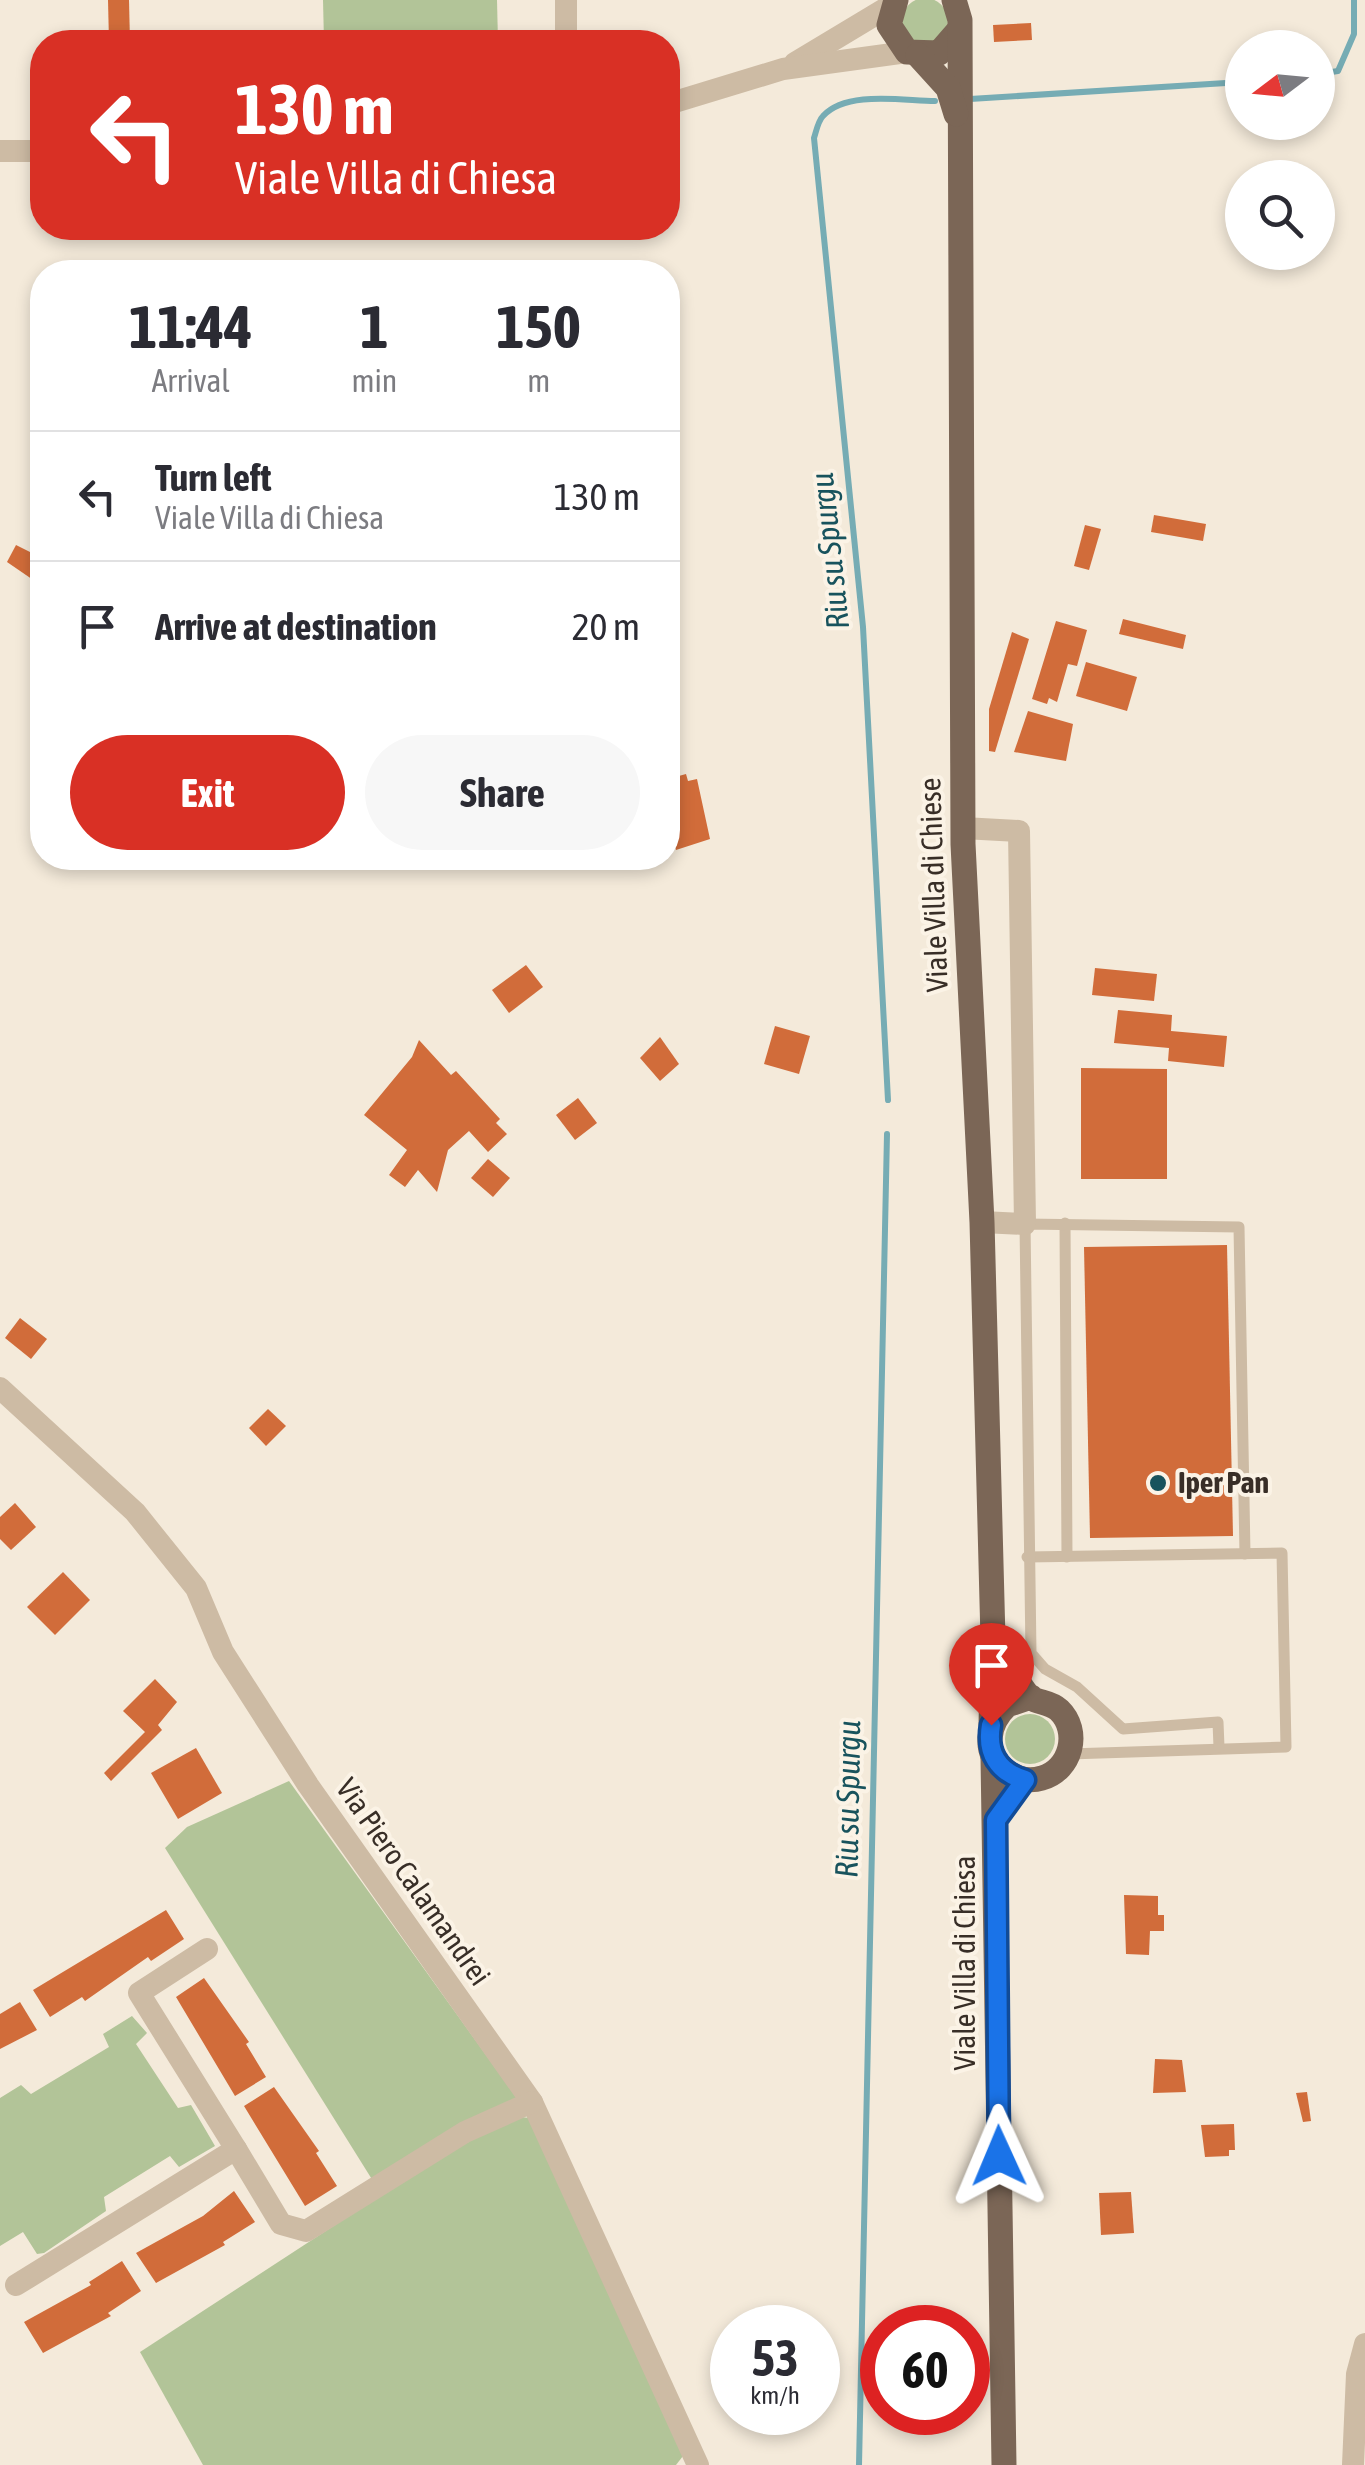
<!DOCTYPE html>
<style>
body{margin:0;font-family:"Asap Condensed",sans-serif;background:#f7f7f7;color:#2b2b33;height:100vh;display:flex;flex-direction:column;font-size:38px;white-space:nowrap}
*{box-sizing:border-box;margin:0}
p{font-size:32px;color:#7c7c81}
.icon{flex:none;width:55px;height:55px;fill:none;stroke:currentColor;stroke-width:2;stroke-linecap:round;stroke-linejoin:round}
.map{position:relative;flex:1;overflow:hidden}
.side{position:absolute;left:30px;top:260px;width:650px;height:610px;display:flex;flex-direction:column;background:#fff;border-radius:40px;box-shadow:0 5px 15px #0003}
.side>*{flex:none}
.hud{position:absolute;left:30px;top:30px;width:650px;height:210px;border-radius:40px;box-shadow:0 5px 15px #0003;background:#d93025;color:#fff;overflow:hidden}
.needle{width:65px;rotate:254deg}
.buttons{position:absolute;left:1225px;top:30px;display:grid;gap:20px}
.buttons a{display:grid;place-items:center;width:110px;height:110px;border-radius:50%;background:#fff;box-shadow:0 5px 15px #0003;font-size:50px}
.speed{position:absolute;left:710px;top:2305px;display:flex;gap:20px;font-size:50px;font-weight:700;text-align:center}
.speed>*{display:grid;place-content:center;width:130px;height:130px;border-radius:50%;background:#fff;box-shadow:0 5px 15px #0003;line-height:1}
.speed small{font-size:25px;font-weight:400}
.speed .limit{border:15px solid #d22;background:#fff;color:#111}
.pin{position:absolute;display:grid;place-items:center;width:85px;height:85px;color:#fff;margin:-102px -42px;border-radius:50% 50% 50% 0;rotate:-45deg;box-shadow:0 0 10px #0007}
.pin .icon{rotate:45deg}
.me{position:absolute;width:110px;margin:-55px;rotate:359deg;stroke-linejoin:round;filter:drop-shadow(0 0 8px #0008)}
.turn{display:flex;align-items:center;gap:35px;height:210px;padding:0 40px;font-size:45px}
.turn .icon{width:130px;height:130px;stroke-width:2.5}
.turn b{display:block;font-size:70px;line-height:85px}
.eta{display:flex;justify-content:space-evenly;align-items:center;height:170px;text-align:center}
.eta b{font-size:60px;font-weight:700;line-height:70px}
.action{display:flex;gap:20px;margin-top:auto;padding:20px 40px}
.action a{flex:1;height:115px;border-radius:60px;background:#d93025;color:#fff;font-size:40px;font-weight:700;line-height:115px;text-align:center}
.action a+a{background:#f7f7f7;color:#2b2b33}
ul{padding:0;list-style:none}
li{display:flex;align-items:center;gap:30px;height:130px;padding:0 40px;border-top:2px solid #e1e1e2}
li div{flex:1}
li b{display:block;font-size:38px}
li em{font-style:normal}
.map>svg:first-child{display:block}
.green{fill:#b2c498}
.lines{fill:none;stroke-linecap:round;stroke-linejoin:round}
.stream{stroke:#76acb4;stroke-width:6}
.building{fill:#d16c3a}
.service{stroke:#cdbba4;stroke-width:11}
.minor{stroke:#cdbba4;stroke-width:22}
.primary{stroke:#7b6656;stroke-width:25}
.route-casing{stroke:#114b97;stroke-width:25}
.route{stroke:#1a73e8;stroke-width:18}
.poi-dot{fill:#18535d;stroke:#fbf3e6;stroke-width:4}
.labels{text-anchor:middle;stroke-width:8;stroke-linejoin:round;paint-order:stroke}
.street-label{font-size:30px;fill:#382e27;stroke:#fbf3e6}
.poi-label{font-size:30px;font-weight:bold;fill:#382e27;stroke:#fbf3e6;text-anchor:start}
.water-label{font-size:32px;font-style:italic;fill:#18535d;stroke:#fbf3e6}
</style>
<div class="map">
<svg width="1365" height="2465" viewBox="0 0 1365 2465">
<rect width="100%" height="100%" fill="#f4eada"/>
<g class="green">
<circle cx="925" cy="21" r="23"/>
<path d="M 323,0 L 497,0 L 498,42 L 324,42 Z"/>
<circle cx="1030" cy="1739" r="25"/>
<path d="M 289,1781 L 517,2098 L 373,2181 L 165,1848 L 187,1827 Z"/>
<path d="M 132,2016 L 147,2033 L 136,2044 L 178,2108 L 191,2105 L 215,2146 L 179,2167 L 170,2156 L 104,2197 L 106,2211 L 44,2253 L 37,2254 L 23,2232 L 0,2246 L 0,2098 L 21,2085 L 31,2094 L 109,2047 L 103,2034 Z"/>
<path d="M 521,2117 L 530,2118 L 683,2456 L 676,2465 L 203,2465 L 140,2352 L 456,2146 Z"/>
</g>
<g class="lines">
<g class="stream">
<path d="M 1318,74 L 1338,71 L 1354,34 L 1354,0"/>
<path d="M 970,99 L 1242,82"/>
<path d="M 888,1100 L 863,627 L 814,138 C 816,132 818,121 823,116 C 847,90 904,101 935,101"/>
<path d="M 859,2465 L 887,1134"/>
</g>
</g>
<g class="building">
<path d="M 108,0 L 129,0 L 130,42 L 109,42 Z"/>
<path d="M 1031,23 L 1032,40 L 994,42 L 993,25 Z"/>
<path d="M 1154,515 L 1206,524 L 1203,541 L 1151,532 Z"/>
<path d="M 1085,525 L 1101,529 L 1089,570 L 1074,566 Z"/>
<path d="M 16,545 L 42,558 L 42,586 L 7,562 Z"/>
<path d="M 1123,619 L 1186,635 L 1183,649 L 1119,634 Z"/>
<path d="M 1056,621 L 1087,630 L 1077,666 L 1068,664 L 1057,702 L 1049,698 L 1047,704 L 1032,699 Z"/>
<path d="M 1012,632 L 1029,639 L 995,752 L 989,751 L 989,709 Z"/>
<path d="M 1086,662 L 1137,677 L 1127,711 L 1076,696 Z"/>
<path d="M 1028,711 L 1073,724 L 1066,761 L 1014,752 Z"/>
<path d="M 686,774 L 688,781 L 697,779 L 710,839 L 676,850 L 668,820 L 678,817 L 668,779 Z"/>
<path d="M 526,965 L 543,987 L 509,1013 L 492,990 Z"/>
<path d="M 1095,968 L 1157,974 L 1154,1001 L 1092,995 Z"/>
<path d="M 1118,1010 L 1172,1015 L 1171,1031 L 1227,1036 L 1224,1067 L 1168,1061 L 1169,1048 L 1114,1043 Z"/>
<path d="M 775,1026 L 810,1036 L 799,1074 L 764,1064 Z"/>
<path d="M 660,1037 L 679,1064 L 660,1081 L 640,1058 Z"/>
<path d="M 419,1040 L 451,1075 L 456,1071 L 500,1119 L 496,1123 L 507,1134 L 488,1152 L 469,1131 L 448,1150 L 437,1192 L 418,1170 L 405,1187 L 389,1175 L 407,1150 L 364,1115 L 412,1057 Z"/>
<path d="M 1081,1068 L 1167,1069 L 1167,1179 L 1081,1179 Z"/>
<path d="M 578,1098 L 597,1123 L 575,1140 L 556,1115 Z"/>
<path d="M 488,1159 L 510,1178 L 493,1197 L 471,1178 Z"/>
<path d="M 1227,1245 L 1233,1536 L 1090,1538 L 1084,1247 Z"/>
<path d="M 20,1318 L 47,1339 L 31,1359 L 5,1338 Z"/>
<path d="M 268,1409 L 286,1426 L 266,1446 L 249,1428 Z"/>
<path d="M 15,1503 L 36,1527 L 11,1550 L 0,1539 L 0,1517 Z"/>
<path d="M 63,1572 L 90,1600 L 55,1635 L 27,1607 Z"/>
<path d="M 155,1679 L 177,1702 L 158,1725 L 162,1730 L 111,1781 L 104,1773 L 145,1732 L 123,1711 Z"/>
<path d="M 196,1748 L 222,1793 L 178,1819 L 151,1773 Z"/>
<path d="M 1124,1895 L 1158,1896 L 1158,1915 L 1164,1915 L 1164,1931 L 1150,1931 L 1149,1955 L 1126,1954 Z"/>
<path d="M 166,1910 L 184,1939 L 151,1961 L 148,1957 L 85,2001 L 82,1997 L 50,2017 L 33,1990 Z"/>
<path d="M 204,1978 L 249,2042 L 246,2044 L 266,2077 L 235,2096 L 176,1997 Z"/>
<path d="M 20,2002 L 37,2030 L 0,2049 L 0,2014 Z"/>
<path d="M 1155,2059 L 1182,2060 L 1186,2092 L 1153,2093 Z"/>
<path d="M 274,2087 L 319,2151 L 316,2153 L 337,2186 L 305,2206 L 244,2106 Z"/>
<path d="M 1307,2092 L 1311,2121 L 1303,2122 L 1296,2093 Z"/>
<path d="M 1234,2124 L 1235,2150 L 1229,2150 L 1229,2156 L 1205,2157 L 1201,2125 Z"/>
<path d="M 234,2191 L 255,2222 L 223,2242 L 225,2245 L 156,2283 L 136,2253 L 203,2216 Z"/>
<path d="M 1131,2192 L 1134,2233 L 1101,2235 L 1099,2193 Z"/>
<path d="M 122,2261 L 141,2291 L 108,2313 L 111,2316 L 43,2353 L 24,2322 L 91,2285 L 89,2282 Z"/>
</g>
<g class="lines">
<g class="service">
<path d="M 1065,1223 L 1067,1557"/>
<path d="M 1027,1557 L 1282,1553 L 1286,1747 L 1069,1754"/>
<path d="M 1219,1747 L 1218,1722 L 1123,1729 L 1077,1687 L 1045,1669 L 1031,1653 L 1025,1224 L 1239,1227 L 1245,1554"/>
</g>
<g class="minor">
<path d="M 566,42 L 566,0"/>
<path d="M 795,63 L 893,4"/>
<path d="M 668,104 L 783,69 L 907,52"/>
<path d="M 0,151 L 42,151"/>
<path d="M 963,828 L 1019,831 L 1025,1224 L 982,1222"/>
<path d="M 0,1388 L 135,1512 L 196,1588 L 223,1652 L 308,1785 L 532,2102 L 698,2465"/>
<path d="M 236,2149 L 281,2224 L 306,2231 L 465,2132 L 532,2102"/>
<path d="M 16,2285 L 236,2149 L 139,1993 L 207,1949"/>
<path d="M 1353,2465 L 1357,2374 L 1365,2344"/>
</g>
<g class="primary">
<path d="M 896,0 L 889,25 L 907,52 L 939,53 L 959,30"/>
<path d="M 954,0 L 960,20 L 963,844 L 982,1222 L 993,1639 L 991,1725"/>
<path d="M 918,55 L 948,88 L 956,114"/>
<path d="M 993,1639 C 1001,1651 1021,1691 1031,1698 C 1040,1703 1050,1702 1059,1710 C 1081,1731 1071,1770 1042,1778 C 1029,1782 1016,1779 1006,1771 C 982,1753 987,1724 1007,1705 L 1031,1697"/>
<path d="M 993,1757 L 1004,2465"/>
</g>
</g>
<g class="lines">
<defs>
<path id="route" d="M 991,1725 C 986,1753 998,1772 1025,1780 L 996,1820 L 999,2156"/>
</defs>
<use href="#route" class="route-casing"/>
<use href="#route" class="route"/>
</g>
<circle class="poi-dot" cx="1158" cy="1483" r="10"/>
<g class="labels">
<g class="street-label">
<text transform="translate(934 885) rotate(-92)" y="10">Viale Villa di Chiese</text>
<text transform="translate(413 1882) rotate(55)" y="10">Via Piero Calamandrei</text>
<text transform="translate(965 1963) rotate(-90)" y="10">Viale Villa di Chiesa</text>
</g>
<g class="poi-label">
<text x="1178" y="1493">Iper Pan</text>
</g>
<g class="water-label">
<text transform="translate(830 551) rotate(-96)" y="11">Riu su Spurgu</text>
<text transform="translate(848 1799) rotate(-89)" y="11">Riu su Spurgu</text>
</g>
</g>
</svg>
<div class="buttons">
<a><svg class="needle" viewBox="-14 -14 28 28"><path d="M0-13l5 13h-10z" fill="#e53935"/><path d="M0 13l5-13h-10z" fill="#7c7c81"/></svg></a>
<a><svg class="icon" aria-label="search" viewBox="0 0 24 24"><circle cx="10" cy="10" r="6"/><path d="M15 15l6 6"/></svg></a>
</div>
<div class="speed"><div>53<small>km/h</small></div><div class="limit">60</div></div>
<div class="pin" style="left:991px;top:1725px;background:#d93025"><svg class="icon" aria-label="arrive" viewBox="0 0 24 24"><path d="M6 21V4h12l-3 4 3 4H6"/></svg></div>
<svg class="me" style="left:999px;top:2156px" viewBox="-20 -20 40 40"><path d="M0-17L14 15 0 8-14 15z" fill="#1a73e8" stroke="#fff" stroke-width="4"/></svg>
<div class="hud">
<div class="turn"><svg class="icon" aria-label="left" viewBox="0 0 24 24"><path d="M17 20v-9H6M10 6l-5 5 5 5"/></svg><div><b>130 m</b>Viale Villa di Chiesa</div></div>
</div>
<section class="side">
<div class="eta">
<div><b>11:44</b><p>Arrival</p></div>
<div><b>1</b><p>min</p></div>
<div><b>150</b><p>m</p></div>
</div>
<ul>
<li><svg class="icon" aria-label="left" viewBox="0 0 24 24"><path d="M17 20v-9H6M10 6l-5 5 5 5"/></svg><div><b>Turn left</b><p>Viale Villa di Chiesa</p></div><em>130 m</em></li>
<li><svg class="icon" aria-label="arrive" viewBox="0 0 24 24"><path d="M6 21V4h12l-3 4 3 4H6"/></svg><div><b>Arrive at destination</b></div><em>20 m</em></li>
</ul>
<div class="action"><a>Exit</a><a>Share</a></div>
</section>
</div>
